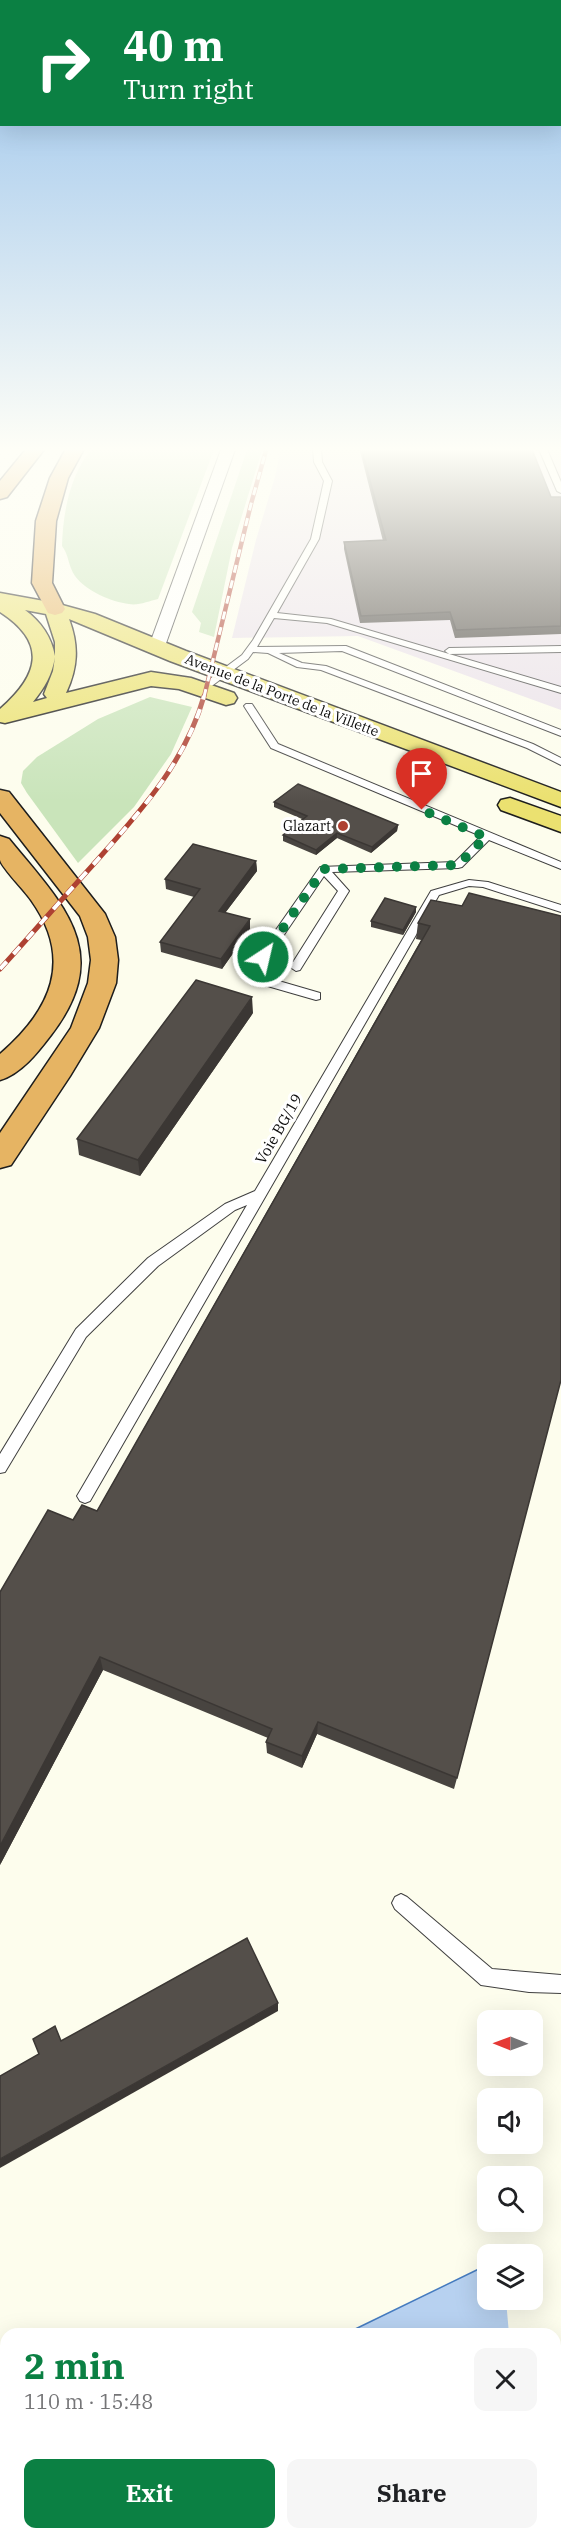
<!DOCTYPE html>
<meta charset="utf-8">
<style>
body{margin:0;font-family:"IBM Plex Serif",serif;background:#f6f6f6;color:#202124;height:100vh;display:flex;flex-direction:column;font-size:22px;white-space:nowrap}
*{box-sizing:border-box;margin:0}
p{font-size:20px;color:#757577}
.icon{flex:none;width:33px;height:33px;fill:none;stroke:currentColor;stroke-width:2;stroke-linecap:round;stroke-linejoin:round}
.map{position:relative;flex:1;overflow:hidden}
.details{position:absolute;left:0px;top:2328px;width:561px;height:212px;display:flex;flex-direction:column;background:#fff;border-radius:18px 18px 0 0;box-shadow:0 6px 24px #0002}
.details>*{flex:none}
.guide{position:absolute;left:0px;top:0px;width:561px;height:126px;box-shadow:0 6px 24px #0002;background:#0b8043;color:#fff;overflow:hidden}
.needle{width:39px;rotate:271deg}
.fabs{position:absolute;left:477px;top:2010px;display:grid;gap:12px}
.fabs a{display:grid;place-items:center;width:66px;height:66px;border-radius:12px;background:#fff;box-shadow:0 6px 24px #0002;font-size:30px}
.pin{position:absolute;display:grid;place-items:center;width:51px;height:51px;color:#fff;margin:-62px -26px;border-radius:50% 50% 50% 0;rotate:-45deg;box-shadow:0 0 6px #0007}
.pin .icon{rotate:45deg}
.me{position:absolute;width:66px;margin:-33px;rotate:35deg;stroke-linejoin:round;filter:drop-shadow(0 0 4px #0008)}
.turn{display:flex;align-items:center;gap:21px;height:126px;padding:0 24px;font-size:27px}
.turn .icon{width:78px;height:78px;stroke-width:2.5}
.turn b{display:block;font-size:42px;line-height:51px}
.round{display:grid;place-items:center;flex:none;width:63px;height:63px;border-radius:12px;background:#f6f6f6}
.headline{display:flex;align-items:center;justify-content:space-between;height:102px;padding:0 24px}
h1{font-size:36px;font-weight:700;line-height:45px;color:#0b8043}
.cta{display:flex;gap:12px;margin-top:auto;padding:12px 24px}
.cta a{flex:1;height:69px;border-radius:12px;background:#0b8043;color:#fff;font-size:24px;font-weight:700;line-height:69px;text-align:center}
.cta a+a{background:#f6f6f6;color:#202124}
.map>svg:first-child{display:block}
.industrial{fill:#eae1ea}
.green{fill:#c9e4ba}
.water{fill:#b7d1f0;stroke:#457bbf;stroke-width:1.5}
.pier{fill:#fdfded}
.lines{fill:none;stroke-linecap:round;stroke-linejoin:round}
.ferry{stroke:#224f91;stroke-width:2;stroke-dasharray:11 9;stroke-linecap:butt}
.lane-casing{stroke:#3f3f3f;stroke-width:2}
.street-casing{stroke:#3f3f3f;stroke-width:2}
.primary-casing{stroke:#1d1d1d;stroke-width:3}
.highway-casing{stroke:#1d1d1d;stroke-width:3}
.lane{fill:#fff;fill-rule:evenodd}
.street{fill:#fff;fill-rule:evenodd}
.primary{fill:#ebe170;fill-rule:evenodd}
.highway{fill:#e6b463;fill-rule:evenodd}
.rail-far1-casing{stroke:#ae4132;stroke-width:4.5}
.rail-casing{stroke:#ae4132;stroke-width:5}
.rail-far1{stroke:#fff;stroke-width:3;stroke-dasharray:8;stroke-linecap:butt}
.rail{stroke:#fff;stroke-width:4;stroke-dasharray:10;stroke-linecap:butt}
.wall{fill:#484440}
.shaded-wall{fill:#3b3734}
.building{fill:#544f4a;stroke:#3b3734;stroke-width:1.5}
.route{stroke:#0b8043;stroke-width:10;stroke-dasharray:0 18}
.poi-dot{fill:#ae4132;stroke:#fff;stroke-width:2}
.labels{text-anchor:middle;stroke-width:6;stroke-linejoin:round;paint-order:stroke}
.far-street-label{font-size:14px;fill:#0c0c0c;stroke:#fff}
.far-poi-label{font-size:14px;fill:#0c0c0c;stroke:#fff;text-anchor:end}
.street-label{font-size:15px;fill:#0c0c0c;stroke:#fff}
</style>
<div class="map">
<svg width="561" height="2539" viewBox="0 0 561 2539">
<rect width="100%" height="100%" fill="#fdfded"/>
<path class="industrial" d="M 281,447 L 561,447 L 561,710 L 358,636 L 232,638 L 256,540 L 275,477 Z"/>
<g class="green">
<path d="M 93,447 L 215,447 L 158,599 C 149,601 138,606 129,604 C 112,602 86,591 75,576 C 68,566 69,555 62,546 C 63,512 70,474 93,447 Z"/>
<path d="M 248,447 L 263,447 L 232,548 L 214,637 L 199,632 L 201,623 L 192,612 Z"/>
<path d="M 150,697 L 192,707 L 171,754 L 134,807 L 78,863 L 27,793 L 21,783 L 23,771 L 37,757 L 98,719 Z"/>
</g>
<g class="water">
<path d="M 561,2229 L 555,2334 L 345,2334 L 487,2265 L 488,2300 L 532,2300 L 532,2254 Z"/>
<path d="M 6,2499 L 6,2534 L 436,2534 L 432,2539 L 0,2539 L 0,2502 Z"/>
</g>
<path class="pier" d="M 561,2226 L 561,2470 L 555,2473 L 555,2334 L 509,2334 L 506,2300 L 532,2300 L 532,2254 L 505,2254 Z"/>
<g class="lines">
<g class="ferry">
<path d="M 555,2365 L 561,2362"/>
<path d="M 225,2539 L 236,2534"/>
</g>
<defs>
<g id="lane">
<path d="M 313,447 L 321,447 L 322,462 L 332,481 L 319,539 L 277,613 L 331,619 L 561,687 L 561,693 L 327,623 L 274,618 L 257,647 L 346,646 L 561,730 L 561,736 L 342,651 L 279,653 L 302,663 L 326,666 L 533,744 L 561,758 L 561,765 L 527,748 L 321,670 L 297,667 L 268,653 L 253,652 L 248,659 L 205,691 L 199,691 L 199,687 L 242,655 L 253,640 L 311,539 L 324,481 L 314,462 Z"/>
<path d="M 538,447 L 546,447 L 561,482 L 561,493 L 557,491 Z"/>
<path d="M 561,646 L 561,652 L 449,654 L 445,651 L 449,648 Z"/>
<path d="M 246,704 L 252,704 L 278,744 L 561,862 L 561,869 L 489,840 L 462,867 L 458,868 L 332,872 L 349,891 L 300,970 L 296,971 L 290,967 L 338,891 L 324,876 L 258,973 L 265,977 L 320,993 L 320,999 L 316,1000 L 257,983 L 245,974 L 320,867 L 455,862 L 481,836 L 271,748 L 244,706 Z"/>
<path d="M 469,880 L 488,882 L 561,905 L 561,912 L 483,887 L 469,886 L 439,895 L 90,1501 L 85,1503 L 80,1501 L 77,1496 L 80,1491 L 247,1205 L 235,1210 L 158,1266 L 86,1337 L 5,1472 L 0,1473 L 0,1454 L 76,1329 L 148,1258 L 225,1204 L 255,1191 L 431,891 Z"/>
<path d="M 401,1894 L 407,1897 L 492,1969 L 561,1975 L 561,1993 L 529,1992 L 481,1985 L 395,1909 L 392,1903 L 395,1897 Z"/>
</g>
<path id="street" d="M 222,447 L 236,447 L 165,646 L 157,651 L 151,650 L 149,646 Z"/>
<g id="primary">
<path d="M 0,593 L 55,603 L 95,614 L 186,651 L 561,792 L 561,807 L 170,661 L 69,619 C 79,646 78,667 66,693 L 151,672 L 191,678 L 234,693 L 237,698 L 234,703 L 226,705 L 179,689 L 151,686 L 5,723 L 0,722 L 0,709 C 39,675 48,643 0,612 ZM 25,610 L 46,614 L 55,642 L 55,656 C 51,636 41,622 25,610 ZM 55,657 L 53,671 L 44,694 L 47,698 L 33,702 C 45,687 52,675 55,657 Z"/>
<path d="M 510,798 L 561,816 L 561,832 L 501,810 L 498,805 L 501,800 Z"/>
</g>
<g id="highway">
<path d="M 28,447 L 46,447 L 7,497 L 0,499 L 0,481 Z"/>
<path d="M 67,447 L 85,447 L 68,478 L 56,521 L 52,583 L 65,609 L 62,613 L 55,615 L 48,613 L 32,583 L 36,521 L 50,478 Z"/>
<path d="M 0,790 L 9,792 L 105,914 L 115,937 L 118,960 L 116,983 L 99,1028 L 70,1076 L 11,1165 L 0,1168 L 0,1133 L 71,1028 L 88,983 L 91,960 L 88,937 L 80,916 L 0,813 Z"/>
<path d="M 0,836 L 9,839 C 63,905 115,952 51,1035 C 38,1052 21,1074 0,1080 L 0,1054 C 51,1010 74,960 31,900 C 25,891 2,868 0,860 C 0,853 0,843 0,836 Z"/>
</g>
</defs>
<use href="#lane" class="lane-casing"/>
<use href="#street" class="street-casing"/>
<use href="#primary" class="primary-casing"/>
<use href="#highway" class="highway-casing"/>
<use href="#lane" class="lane"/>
<use href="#street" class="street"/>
<use href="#primary" class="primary"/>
<use href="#highway" class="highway"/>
<defs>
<path id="rail-far1" d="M 204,697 L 251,504 L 267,447"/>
<path id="rail" d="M 0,969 C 31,935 61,900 92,866 C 138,814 185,764 204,696"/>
</defs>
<use href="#rail-far1" class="rail-far1-casing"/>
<use href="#rail" class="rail-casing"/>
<use href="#rail-far1" class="rail-far1"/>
<use href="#rail" class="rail"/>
</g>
<g class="wall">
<path d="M 359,447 L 531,447 L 551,497 L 561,497 L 561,634 L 455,638 L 450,620 L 360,623 L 344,549 L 344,542 L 383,541 Z"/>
<path d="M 274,802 L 398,825 L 397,831 L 371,853 L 337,838 L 316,855 L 283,841 L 283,835 L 302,819 L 274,807 Z"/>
<path d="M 256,861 L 257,871 L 225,913 L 250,929 L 222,969 L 161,952 L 160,942 L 194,897 L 166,889 L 165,879 Z"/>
<path d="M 462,906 L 457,1778 L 454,1789 L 317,1734 L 302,1768 L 267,1753 L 266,1742 L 268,1738 L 103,1670 L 0,1865 L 73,1520 L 97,1511 L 421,940 L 416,939 L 418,923 Z"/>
<path d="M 416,912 L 403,935 L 371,927 L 371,921 Z"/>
<path d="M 253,1013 L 140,1176 L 79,1155 L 77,1139 Z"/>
</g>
<g class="shaded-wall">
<path d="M 398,825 L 397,831 L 371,853 L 372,847 Z"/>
<path d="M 337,833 L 337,838 L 316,855 L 316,850 Z"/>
<path d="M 256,861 L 257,871 L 219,921 L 219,911 Z"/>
<path d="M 416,907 L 416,912 L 403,935 L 403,930 Z"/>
<path d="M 250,919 L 250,929 L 222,969 L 221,959 Z"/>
<path d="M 252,997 L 253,1013 L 140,1176 L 138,1160 Z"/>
<path d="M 100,1657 L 103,1670 L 0,1865 L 0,1846 Z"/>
<path d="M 318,1722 L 317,1734 L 302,1768 L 302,1756 Z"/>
<path d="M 278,2003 L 278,2011 L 0,2168 L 0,2159 Z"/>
</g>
<g class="building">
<path d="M 361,447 L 531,447 L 551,497 L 561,497 L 561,626 L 456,630 L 450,612 L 361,616 L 344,542 L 386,540 Z"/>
<path d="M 298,784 L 398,825 L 372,847 L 337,833 L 316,850 L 283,835 L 307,816 L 274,802 Z"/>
<path d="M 193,844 L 256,861 L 219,911 L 250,919 L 221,959 L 160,942 L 200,889 L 165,879 Z"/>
<path d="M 469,893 L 561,916 L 561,1380 L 457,1778 L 318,1722 L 302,1756 L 266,1742 L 272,1729 L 100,1657 L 0,1846 L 0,1592 L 48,1510 L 73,1520 L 82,1505 L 97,1511 L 430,926 L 418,923 L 431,900 L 462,906 Z"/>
<path d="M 385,898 L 416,907 L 403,930 L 371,921 Z"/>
<path d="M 196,980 L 252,997 L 138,1160 L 77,1139 Z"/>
<path d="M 247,1938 L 278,2003 L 0,2159 L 0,2076 L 39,2054 L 33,2039 L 55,2026 L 61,2041 Z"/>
</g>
<linearGradient id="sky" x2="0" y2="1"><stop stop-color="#94c0eb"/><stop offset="0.56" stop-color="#fefef7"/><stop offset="1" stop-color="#fefef7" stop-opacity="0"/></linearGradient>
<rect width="561" height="802" fill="url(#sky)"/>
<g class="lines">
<path class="route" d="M 263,957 L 324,869 L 458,865 L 486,837 L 422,810"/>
</g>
<circle class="poi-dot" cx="343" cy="826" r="6"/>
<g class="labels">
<g class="far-street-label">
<text transform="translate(282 695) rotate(21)" y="5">Avenue de la Porte de la Villette</text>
</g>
<g class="far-poi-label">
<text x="331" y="831">Glazart</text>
</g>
<g class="street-label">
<text transform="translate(279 1129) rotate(-60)" y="5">Voie BG/19</text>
</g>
</g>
</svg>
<div class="fabs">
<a><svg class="needle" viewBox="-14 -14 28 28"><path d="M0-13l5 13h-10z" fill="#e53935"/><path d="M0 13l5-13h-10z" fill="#757577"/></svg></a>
<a><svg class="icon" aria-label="sound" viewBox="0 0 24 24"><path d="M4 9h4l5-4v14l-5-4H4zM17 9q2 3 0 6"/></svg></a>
<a><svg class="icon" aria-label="search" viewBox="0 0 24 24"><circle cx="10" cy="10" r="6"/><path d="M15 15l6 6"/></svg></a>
<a><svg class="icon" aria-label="layers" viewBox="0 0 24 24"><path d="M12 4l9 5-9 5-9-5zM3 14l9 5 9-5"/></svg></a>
</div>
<div class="pin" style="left:422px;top:810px;background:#d93025"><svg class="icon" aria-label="arrive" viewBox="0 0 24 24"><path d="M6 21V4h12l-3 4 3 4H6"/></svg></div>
<svg class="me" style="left:263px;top:957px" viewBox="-20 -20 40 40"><circle r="17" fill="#0b8043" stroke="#fff" stroke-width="3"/><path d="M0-11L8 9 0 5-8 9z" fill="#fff"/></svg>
<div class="guide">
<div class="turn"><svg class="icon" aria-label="right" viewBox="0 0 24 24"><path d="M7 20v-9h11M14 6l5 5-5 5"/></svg><div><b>40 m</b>Turn right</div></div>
</div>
<section class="details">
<div class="headline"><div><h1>2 min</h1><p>110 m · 15:48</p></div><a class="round"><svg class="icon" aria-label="close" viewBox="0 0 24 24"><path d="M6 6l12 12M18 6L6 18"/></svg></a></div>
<div class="cta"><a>Exit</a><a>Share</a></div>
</section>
</div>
